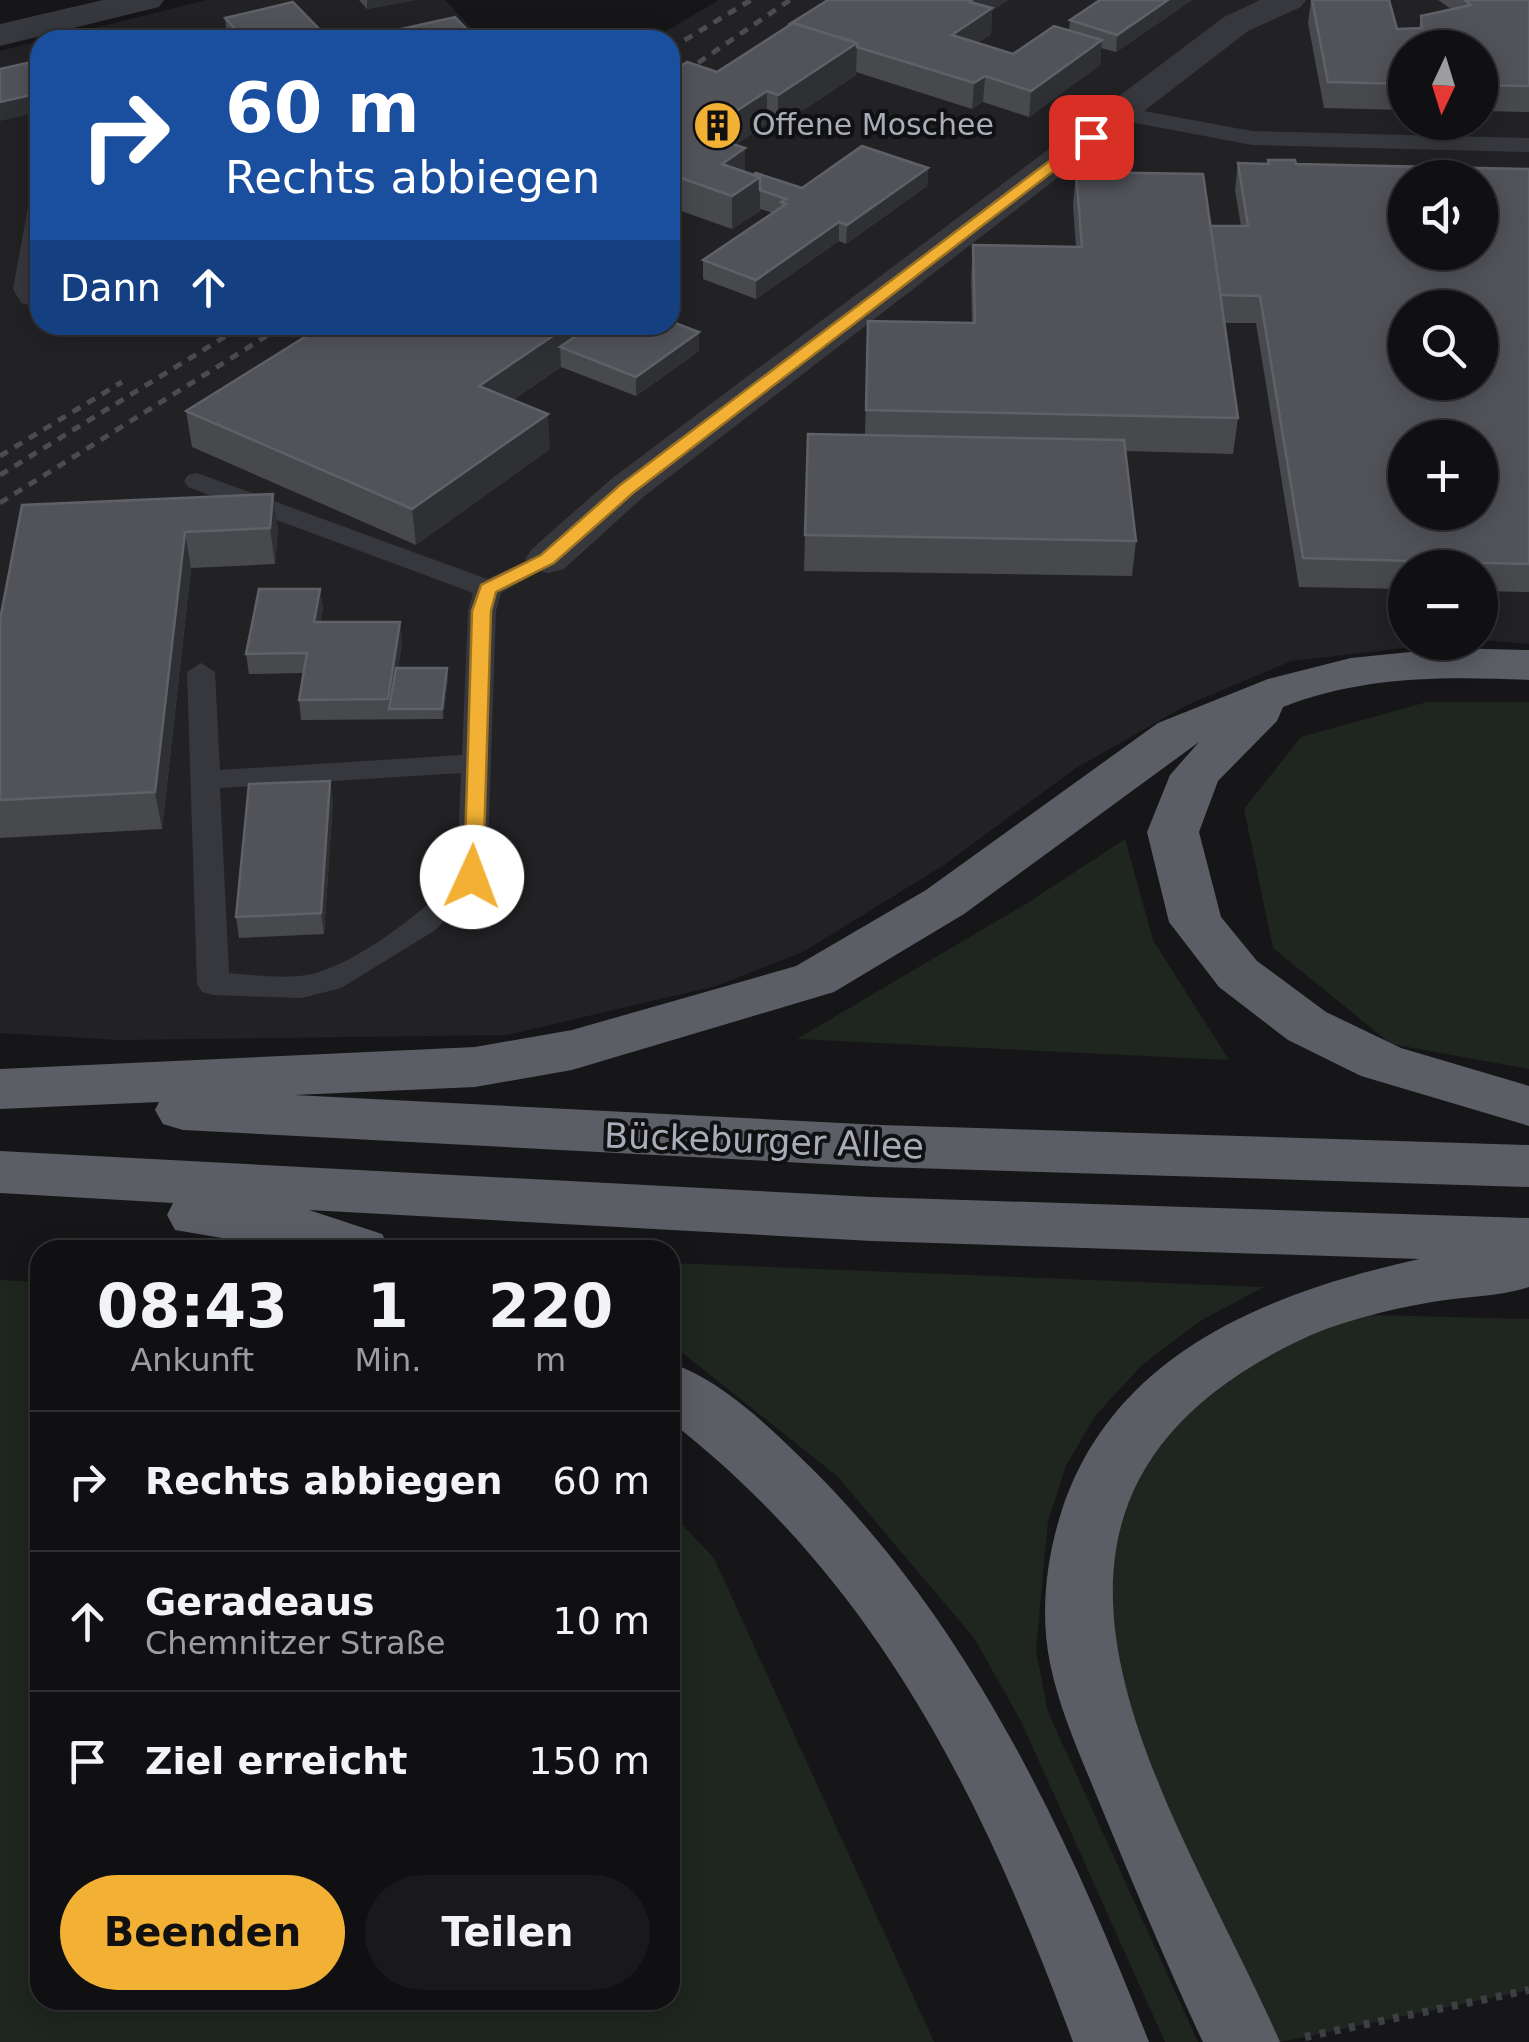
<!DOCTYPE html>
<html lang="de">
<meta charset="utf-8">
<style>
body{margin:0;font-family:"DejaVu Sans",sans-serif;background:#19191b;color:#f1f3f6;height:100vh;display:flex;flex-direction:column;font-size:38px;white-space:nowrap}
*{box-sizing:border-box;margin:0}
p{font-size:32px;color:#9c9d9f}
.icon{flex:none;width:55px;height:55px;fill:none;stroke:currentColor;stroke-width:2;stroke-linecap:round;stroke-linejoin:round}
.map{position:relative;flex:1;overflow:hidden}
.sheet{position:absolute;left:30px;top:1240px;width:650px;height:770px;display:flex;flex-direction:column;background:#101012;border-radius:30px;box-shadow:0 5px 25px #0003,0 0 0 2px #303032}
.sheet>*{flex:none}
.banner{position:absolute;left:30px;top:30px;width:650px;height:305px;border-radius:30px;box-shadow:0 5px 25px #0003,0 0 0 2px #303032;background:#1a4fa0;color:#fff;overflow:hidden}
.needle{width:65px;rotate:184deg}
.buttons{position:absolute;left:1388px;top:30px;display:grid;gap:20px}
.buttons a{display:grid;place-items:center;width:110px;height:110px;border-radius:50%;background:#101012;box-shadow:0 5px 25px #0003,0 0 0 2px #303032;font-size:50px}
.pin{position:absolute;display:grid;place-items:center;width:85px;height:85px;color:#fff;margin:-42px;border-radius:20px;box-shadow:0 5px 15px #0006}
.me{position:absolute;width:110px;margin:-55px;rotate:2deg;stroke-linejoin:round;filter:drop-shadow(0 0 8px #0008)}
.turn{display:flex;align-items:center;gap:35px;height:210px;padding:0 30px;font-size:45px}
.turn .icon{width:130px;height:130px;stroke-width:2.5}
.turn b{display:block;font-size:70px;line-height:85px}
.then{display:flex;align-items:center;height:95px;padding:0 30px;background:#0003;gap:20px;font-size:38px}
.eta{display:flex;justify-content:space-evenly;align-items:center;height:170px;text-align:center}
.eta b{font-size:60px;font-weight:700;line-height:70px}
.primary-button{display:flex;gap:20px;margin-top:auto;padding:20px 30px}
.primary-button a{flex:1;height:115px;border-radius:60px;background:#f2b134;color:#111;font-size:40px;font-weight:700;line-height:115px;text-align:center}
.primary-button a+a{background:#19191b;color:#f1f3f6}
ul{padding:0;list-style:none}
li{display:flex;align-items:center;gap:30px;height:140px;padding:0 30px;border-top:2px solid #303032}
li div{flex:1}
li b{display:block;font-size:38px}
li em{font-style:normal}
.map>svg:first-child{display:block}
.built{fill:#222225;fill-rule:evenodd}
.green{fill:#1e261f}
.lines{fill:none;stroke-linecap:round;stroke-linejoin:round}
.path{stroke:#3d3f44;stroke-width:8;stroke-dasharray:6 9;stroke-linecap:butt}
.service{fill:#37383d;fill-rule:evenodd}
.minor{fill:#37383d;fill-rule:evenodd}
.trunk{fill:#5b5e65;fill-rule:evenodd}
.rail{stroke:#4a4c52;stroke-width:5;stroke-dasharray:9 8;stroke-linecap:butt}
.wall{fill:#47494d}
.shaded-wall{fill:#2f3033}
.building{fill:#525359;stroke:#5f6168;stroke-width:2.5;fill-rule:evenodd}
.route{fill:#f2b134;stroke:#9d7322;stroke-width:2.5}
.labels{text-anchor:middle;stroke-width:8;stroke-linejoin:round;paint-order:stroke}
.far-poi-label{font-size:30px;fill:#a8adb8;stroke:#111113;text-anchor:start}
.street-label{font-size:35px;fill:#a8adb8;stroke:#111113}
</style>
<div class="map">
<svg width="1529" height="2042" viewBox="0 0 1529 2042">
<rect width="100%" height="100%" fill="#161618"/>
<g class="built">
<path d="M 207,0 L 445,0 L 483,40 L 46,40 Z"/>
<path d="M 719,0 L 1529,0 L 1529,644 L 1480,640 L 1480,568 L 1405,568 L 1405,642 L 1448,643 L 1291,661 L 1187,705 L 1076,768 L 944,865 L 803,952 L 716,986 L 507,1035 L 119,1040 L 0,1033 L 0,51 L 40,41 L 40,325 L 670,325 L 670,40 L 651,40 ZM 1405,48 L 1480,48 L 1480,122 L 1405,122 ZM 1405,178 L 1480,178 L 1480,252 L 1405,252 ZM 1405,308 L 1480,308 L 1480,382 L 1405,382 ZM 1405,438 L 1480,438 L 1480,512 L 1405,512 Z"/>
</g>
<g class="green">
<path d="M 1427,702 L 1529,702 L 1529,1069 L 1391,1044 L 1273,948 L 1244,809 L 1301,737 Z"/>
<path d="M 1125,839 L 1153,940 L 1229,1060 L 797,1039 L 1029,902 Z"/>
<path d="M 670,1263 L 1264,1287 L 1200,1321 L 1142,1365 L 1095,1416 L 1066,1466 L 1048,1521 L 1036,1651 L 1048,1712 L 1198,2042 L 1165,2042 L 1021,1721 L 974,1638 L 837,1476 L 670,1343 Z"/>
<path d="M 0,1280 L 40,1282 L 40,2000 L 670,2000 L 670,1512 L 714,1558 L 934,2042 L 0,2042 Z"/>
<path d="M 1297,1313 L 1529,1319 L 1529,1990 L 1280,2042 L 1242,2042 L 1096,1710 L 1103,1478 Z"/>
</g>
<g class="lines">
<path class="path" d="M 1305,2037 L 1529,1990"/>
<g class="service">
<path d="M 1122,107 L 1252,131 L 1529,138 L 1529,152 L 1252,145 L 1114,119 L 1111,114 Z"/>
<path d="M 40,194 L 40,308 L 21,303 L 13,289 L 29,201 Z"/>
<path d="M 197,473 L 487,579 L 548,551 L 562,559 L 501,593 L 496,611 L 487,877 L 483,884 L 434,931 L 341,988 L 302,998 L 213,995 L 202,992 L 197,984 L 187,672 L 201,663 L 215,672 L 220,770 L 462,755 L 468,611 L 473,593 L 188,487 L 184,481 L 188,475 ZM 461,773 L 457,875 C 429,909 351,968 307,975 C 282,979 254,975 229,973 L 220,788 Z"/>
</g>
<g class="minor">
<path d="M 103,0 L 164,0 L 159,7 L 0,46 L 0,24 Z"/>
<path d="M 1260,0 L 1306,0 L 1301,7 L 1248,31 L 642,498 L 564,569 L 548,573 L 532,569 L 525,559 L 532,549 L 610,480 L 1224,17 Z"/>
</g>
<g class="trunk">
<path d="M 1449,648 L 1529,650 L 1529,680 C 1447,676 1360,676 1283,707 L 1277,721 L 1218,781 L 1199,832 L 1221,917 L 1257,961 L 1326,1012 L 1401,1048 L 1529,1086 L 1529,1126 L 1361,1076 L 1288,1040 L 1219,987 L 1169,922 L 1147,832 L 1170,775 L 1199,742 L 964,914 L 834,992 L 572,1070 L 475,1087 L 294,1095 L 881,1125 L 1529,1145 L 1529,1187 L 881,1167 L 183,1130 L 163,1124 L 155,1110 L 159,1102 L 0,1109 L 0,1069 L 475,1047 L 572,1030 L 796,966 L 926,890 L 1158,723 L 1268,679 L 1351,658 Z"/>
<path d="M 0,1151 L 872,1197 L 1529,1218 L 1529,1287 C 1498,1297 1464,1296 1432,1302 C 1386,1310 1336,1322 1294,1343 C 956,1510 1175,1802 1280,2042 L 1203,2042 L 1200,2036 C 1163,1956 1129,1874 1095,1792 C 1078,1750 1059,1708 1050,1663 C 1040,1614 1046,1560 1061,1513 C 1112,1353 1268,1293 1419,1259 L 872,1241 L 309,1210 L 382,1234 L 391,1250 L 293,1250 L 175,1230 L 167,1215 L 173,1203 L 0,1193 Z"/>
<path d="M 670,1363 C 717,1378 762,1420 798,1455 C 967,1617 1064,1826 1149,2042 L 1073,2042 C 983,1799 879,1584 670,1421 Z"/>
</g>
<g class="rail">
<path d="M 670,49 L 751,0"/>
<path d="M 670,82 L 790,0"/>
<path d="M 0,456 L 122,382"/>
<path d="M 0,475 L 244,325"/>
<path d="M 0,503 L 284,325"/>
</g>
</g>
<g class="wall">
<path d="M 359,0 L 415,0 L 367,9 Z"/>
<path d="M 1008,0 L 992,11 L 991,34 L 977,43 L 1013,54 L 1069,30 L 1070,20 L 1192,0 L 1116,52 L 1101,48 L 1100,65 L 1029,117 L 983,102 L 972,109 L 856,72 L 856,75 L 778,127 L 767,124 L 735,145 L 745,172 L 802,188 L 928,168 L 927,186 L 846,244 L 839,241 L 756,299 L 703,279 L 703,260 L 773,213 L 760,209 L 760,211 L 732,229 L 670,207 L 670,73 L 717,72 L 788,27 L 788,25 Z"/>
<path d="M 1311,0 L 1389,0 L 1397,29 L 1419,28 L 1421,16 L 1451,9 L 1438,0 L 1529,0 L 1529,112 L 1480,111 L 1480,48 L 1405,48 L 1405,110 L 1324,108 L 1308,23 Z"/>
<path d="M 225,18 L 328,38 L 329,40 L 231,40 L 227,36 Z"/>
<path d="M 1268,160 L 1296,164 L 1529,169 L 1529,592 L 1480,591 L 1480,568 L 1405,568 L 1405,589 L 1299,587 L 1256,323 L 1224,323 L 1238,418 L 1233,454 L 1126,451 L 1136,541 L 1132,576 L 804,571 L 805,535 L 865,435 L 868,321 L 972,323 L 971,279 L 973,245 L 1076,247 L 1073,205 L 1076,172 L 1210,226 L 1241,226 L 1235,190 L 1238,163 L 1267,164 Z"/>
<path d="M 324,325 L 699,351 L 636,396 L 561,367 L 513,400 L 550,449 L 416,545 L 192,447 L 186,411 Z"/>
<path d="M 22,505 L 278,529 L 275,564 L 191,568 L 162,829 L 0,838 L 0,620 Z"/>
<path d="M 320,589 L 323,609 L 320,622 L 402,642 L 398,668 L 448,678 L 443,719 L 301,720 L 299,700 L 303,673 L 249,674 L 246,654 Z"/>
<path d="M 333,801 L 324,934 L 239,938 L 236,917 Z"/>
</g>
<g class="shaded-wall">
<path d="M 367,0 L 415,0 L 367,9 Z"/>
<path d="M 972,0 L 1008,0 L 992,11 L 991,34 L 951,61 L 952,35 L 970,2 Z"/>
<path d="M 1168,0 L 1192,0 L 1116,52 L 1117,35 Z"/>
<path d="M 1102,40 L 1100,65 L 1029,117 L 1031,91 Z"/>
<path d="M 857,43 L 856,75 L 778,127 L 778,95 Z"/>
<path d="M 985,76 L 983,102 L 972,109 L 974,83 Z"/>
<path d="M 767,91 L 767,124 L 702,167 L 701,134 Z"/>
<path d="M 40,93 L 40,112 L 0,121 L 0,102 Z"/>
<path d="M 745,148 L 745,182 L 722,164 Z"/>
<path d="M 928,168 L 927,186 L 846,244 L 847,225 Z"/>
<path d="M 760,177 L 760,211 L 732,229 L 732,196 Z"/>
<path d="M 839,222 L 839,241 L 756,299 L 756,280 Z"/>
<path d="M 569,325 L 621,325 L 560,347 L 561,367 L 482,421 L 479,386 Z"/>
<path d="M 699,332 L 699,351 L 636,396 L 636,377 Z"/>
<path d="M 548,414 L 550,449 L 416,545 L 412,509 Z"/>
<path d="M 273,494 L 278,529 L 275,564 L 270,528 Z"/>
<path d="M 185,532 L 191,568 L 162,829 L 155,792 Z"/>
<path d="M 320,589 L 323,609 L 317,642 L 314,622 Z"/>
<path d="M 400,622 L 402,642 L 392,709 L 389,709 L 388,699 Z"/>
<path d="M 447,668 L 448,678 L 443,719 L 442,709 Z"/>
<path d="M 330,781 L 333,801 L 324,934 L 321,913 Z"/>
</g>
<g class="building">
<path d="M 828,0 L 972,0 L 970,2 L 992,8 L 952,35 L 1013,54 L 1054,26 L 1102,40 L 1031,91 L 985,76 L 974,83 L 857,47 L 857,43 L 793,23 L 788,25 Z"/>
<path d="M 1100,0 L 1168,0 L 1117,35 L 1070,20 Z"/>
<path d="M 1312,0 L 1389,0 L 1397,29 L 1422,28 L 1421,16 L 1471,5 L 1465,0 L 1529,0 L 1529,86 L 1480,85 L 1480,48 L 1405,48 L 1405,84 L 1328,82 Z"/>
<path d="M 293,2 L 328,38 L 321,40 L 245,40 L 225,18 Z"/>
<path d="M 455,17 L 477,40 L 390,40 L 383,33 Z"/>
<path d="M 793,23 L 857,43 L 778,95 L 767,91 L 701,134 L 745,148 L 722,164 L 760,177 L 732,196 L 670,174 L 670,73 L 687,62 L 717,72 Z"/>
<path d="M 40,60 L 40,93 L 0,102 L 0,69 Z"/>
<path d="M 862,146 L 928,168 L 847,225 L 839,222 L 756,280 L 703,260 L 786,204 L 781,202 L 786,199 L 760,190 L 760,177 L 753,175 L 756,173 L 802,188 Z"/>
<path d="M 1268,160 L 1295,160 L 1296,164 L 1529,169 L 1529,564 L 1303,558 L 1260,296 L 1220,295 L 1210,226 L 1248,226 L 1238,163 L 1269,164 ZM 1405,178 L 1480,178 L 1480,252 L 1405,252 ZM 1405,308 L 1480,308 L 1480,382 L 1405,382 ZM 1405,438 L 1480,438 L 1480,512 L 1405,512 Z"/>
<path d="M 1076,172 L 1203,174 L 1238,418 L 866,410 L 868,321 L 975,323 L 973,245 L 1082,247 Z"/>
<path d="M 670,321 L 699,332 L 636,377 L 560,347 L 589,327 L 600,331 L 609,325 L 670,325 Z"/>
<path d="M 324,325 L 569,325 L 479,386 L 548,414 L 412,509 L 186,411 Z"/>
<path d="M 808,434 L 1124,440 L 1136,541 L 805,535 Z"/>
<path d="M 273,494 L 270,528 L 185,532 L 155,792 L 0,800 L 0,620 L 22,505 Z"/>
<path d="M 259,589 L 320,589 L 314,622 L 400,622 L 388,699 L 299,700 L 307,653 L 246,654 Z"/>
<path d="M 396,668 L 447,668 L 442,709 L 389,709 Z"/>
<path d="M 330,781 L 321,913 L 236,917 L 249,784 Z"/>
</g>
<path class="route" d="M 1085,134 L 1098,137 L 633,493 L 554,563 L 496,592 L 491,611 L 483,877 L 479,882 L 464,882 L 472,611 L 481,585 L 541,555 L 620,485 Z"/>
<defs>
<symbol id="building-disc" viewBox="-11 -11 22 22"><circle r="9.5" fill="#f2b134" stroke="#111113"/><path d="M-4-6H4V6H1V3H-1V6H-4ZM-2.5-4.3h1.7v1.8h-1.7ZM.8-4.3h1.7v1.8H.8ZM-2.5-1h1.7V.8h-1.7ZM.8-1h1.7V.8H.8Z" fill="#111"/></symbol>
</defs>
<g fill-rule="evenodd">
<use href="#building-disc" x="690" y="98" width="55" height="55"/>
</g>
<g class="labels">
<g class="far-poi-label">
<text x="752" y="135">Offene Moschee</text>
</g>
<g class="street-label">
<text transform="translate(764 1141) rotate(2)" y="12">Bückeburger Allee</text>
</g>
</g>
</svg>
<div class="buttons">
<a><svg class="needle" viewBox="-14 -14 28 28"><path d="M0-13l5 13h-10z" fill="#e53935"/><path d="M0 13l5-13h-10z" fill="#9c9d9f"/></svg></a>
<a><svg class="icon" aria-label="sound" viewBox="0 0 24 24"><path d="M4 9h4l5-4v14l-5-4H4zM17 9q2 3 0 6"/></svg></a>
<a><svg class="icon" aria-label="search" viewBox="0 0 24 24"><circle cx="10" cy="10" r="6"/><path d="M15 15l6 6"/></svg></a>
<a>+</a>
<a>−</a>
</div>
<div class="pin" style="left:1091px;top:137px;background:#d93025"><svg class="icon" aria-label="arrive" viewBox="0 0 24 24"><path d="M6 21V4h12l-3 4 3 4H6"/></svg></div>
<svg class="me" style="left:472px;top:877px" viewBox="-20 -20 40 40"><circle r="19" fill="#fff"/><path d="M0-13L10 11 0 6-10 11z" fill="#f2b134"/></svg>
<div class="banner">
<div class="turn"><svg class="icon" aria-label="right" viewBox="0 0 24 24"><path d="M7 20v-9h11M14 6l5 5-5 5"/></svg><div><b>60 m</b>Rechts abbiegen</div></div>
<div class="then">Dann<svg class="icon" aria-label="ahead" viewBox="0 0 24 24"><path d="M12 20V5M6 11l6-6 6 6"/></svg></div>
</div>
<section class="sheet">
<div class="eta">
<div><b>08:43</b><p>Ankunft</p></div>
<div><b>1</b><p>Min.</p></div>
<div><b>220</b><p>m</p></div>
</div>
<ul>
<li><svg class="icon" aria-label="right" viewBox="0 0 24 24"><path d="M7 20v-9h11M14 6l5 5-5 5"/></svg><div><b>Rechts abbiegen</b></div><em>60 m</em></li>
<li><svg class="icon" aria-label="ahead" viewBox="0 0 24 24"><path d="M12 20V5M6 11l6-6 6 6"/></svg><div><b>Geradeaus</b><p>Chemnitzer Straße</p></div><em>10 m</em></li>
<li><svg class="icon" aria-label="arrive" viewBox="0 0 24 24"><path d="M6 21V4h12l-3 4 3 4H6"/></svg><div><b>Ziel erreicht</b></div><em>150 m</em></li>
</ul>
<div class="primary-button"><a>Beenden</a><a>Teilen</a></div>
</section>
</div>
